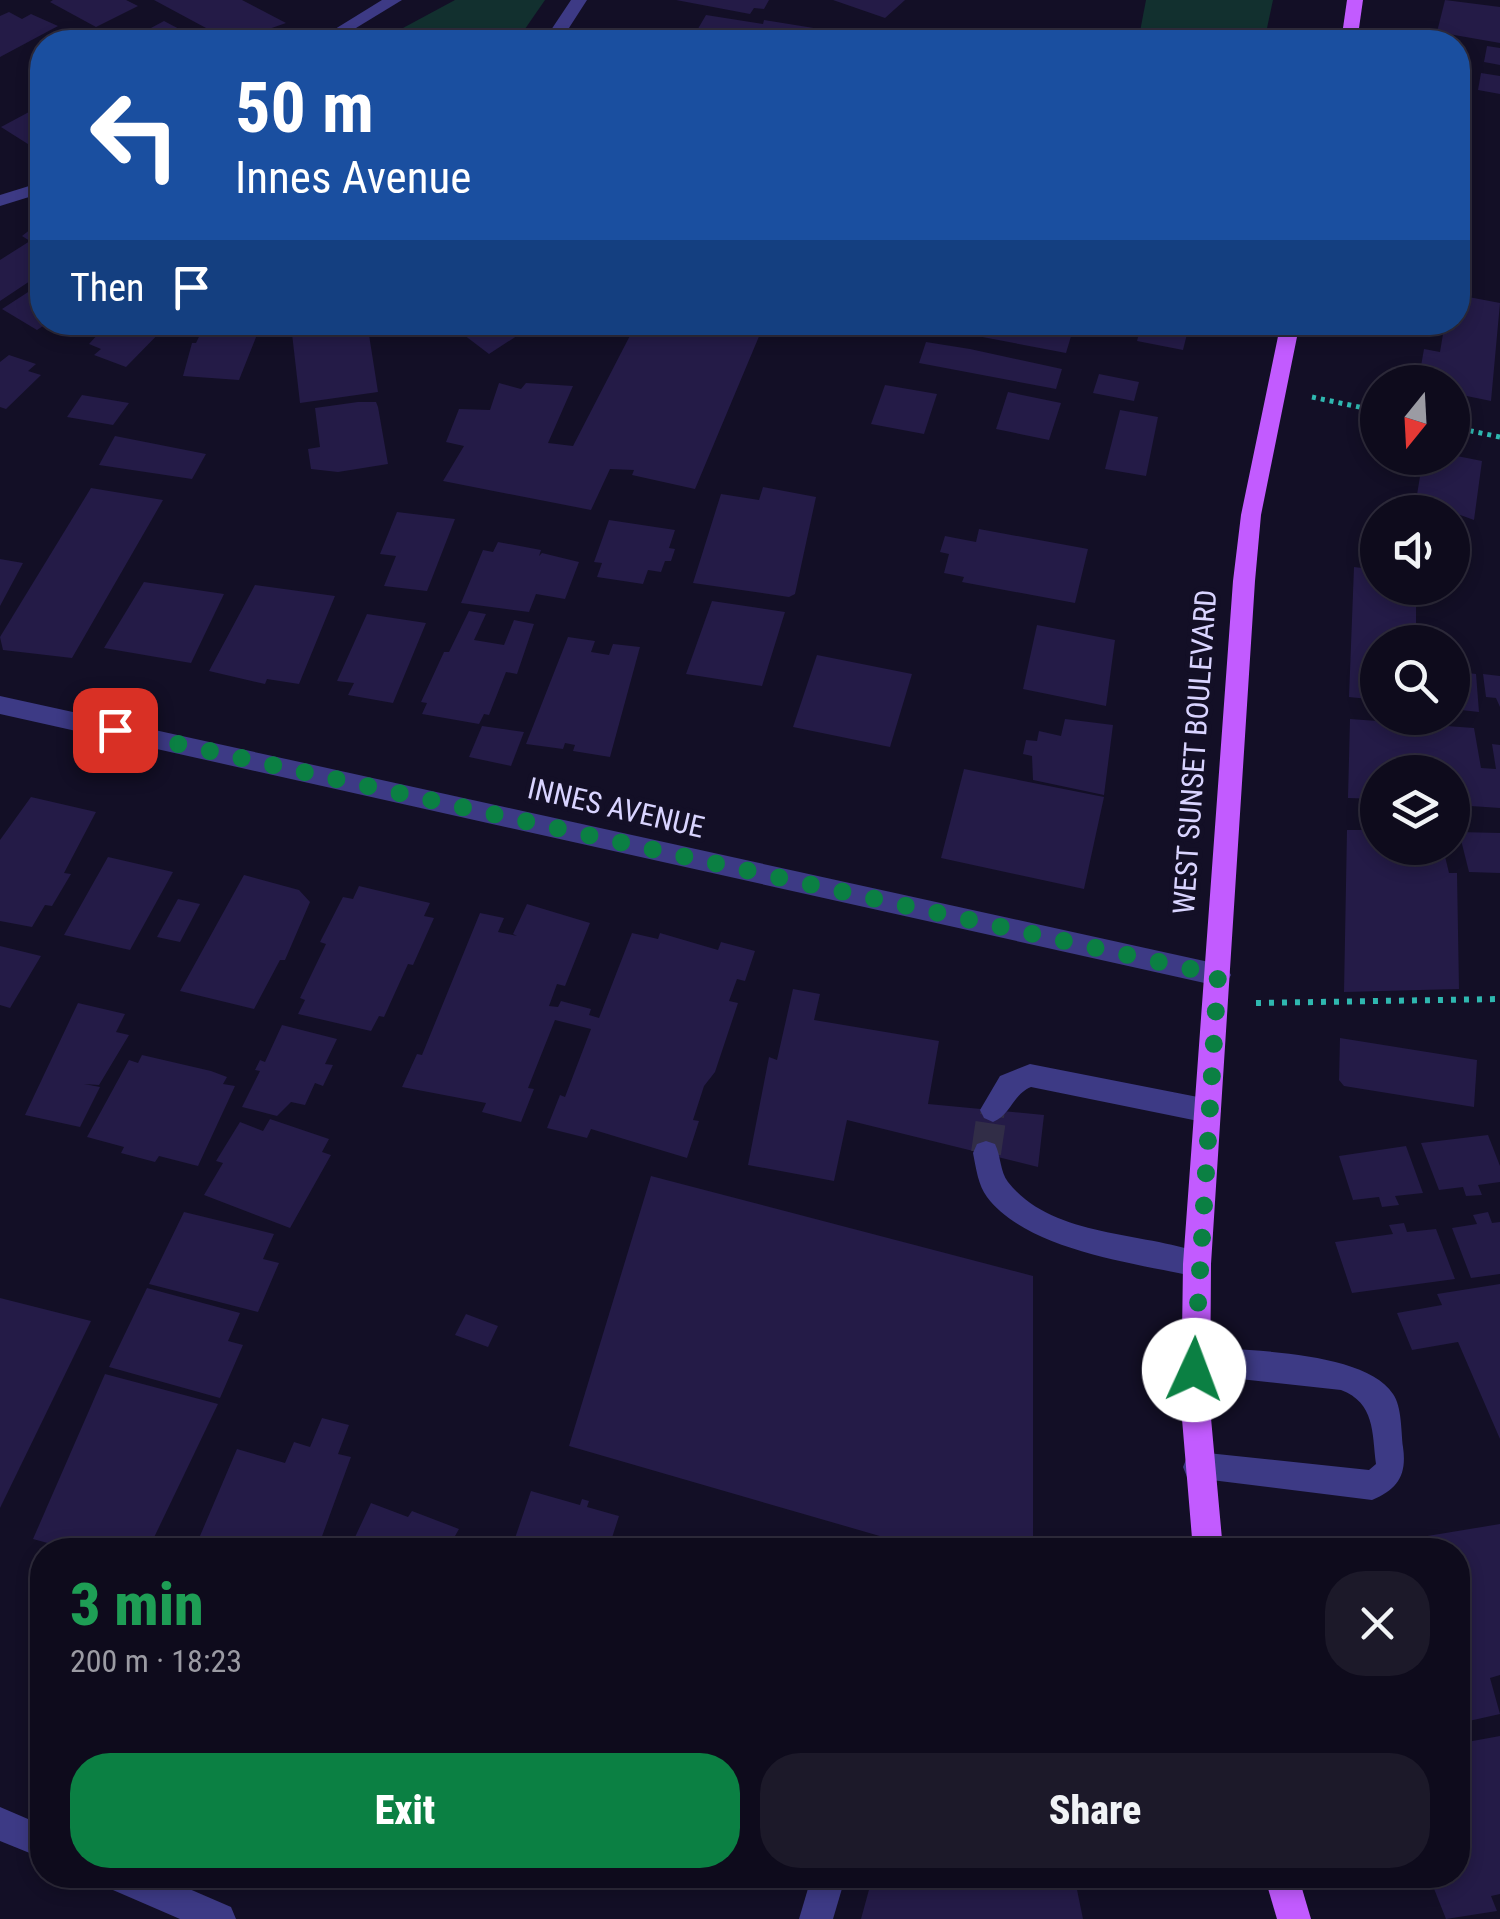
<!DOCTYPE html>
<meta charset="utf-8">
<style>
body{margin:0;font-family:"Roboto Condensed",sans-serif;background:#1c1929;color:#f1f3f6;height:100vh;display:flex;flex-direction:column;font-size:38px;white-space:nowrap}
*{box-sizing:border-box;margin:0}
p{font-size:32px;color:#9b9ba3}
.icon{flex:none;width:55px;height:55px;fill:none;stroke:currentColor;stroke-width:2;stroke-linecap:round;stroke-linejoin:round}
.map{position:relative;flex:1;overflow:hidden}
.side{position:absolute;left:30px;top:1538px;width:1440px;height:350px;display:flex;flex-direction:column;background:#0e0b1c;border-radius:40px;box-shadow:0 5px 15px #0003,0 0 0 2px #2e2b3b}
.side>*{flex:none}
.hud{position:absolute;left:30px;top:30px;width:1440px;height:305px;border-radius:40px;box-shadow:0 5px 15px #0003,0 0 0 2px #2e2b3b;background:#1a4fa0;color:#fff;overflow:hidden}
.needle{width:65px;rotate:198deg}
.fabs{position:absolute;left:1360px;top:365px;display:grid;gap:20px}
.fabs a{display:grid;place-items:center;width:110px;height:110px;border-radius:50%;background:#0e0b1c;box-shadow:0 5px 15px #0003,0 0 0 2px #2e2b3b;font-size:50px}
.pin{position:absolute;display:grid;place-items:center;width:85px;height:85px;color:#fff;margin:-42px;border-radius:20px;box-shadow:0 5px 15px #0006}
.me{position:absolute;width:110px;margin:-55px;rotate:2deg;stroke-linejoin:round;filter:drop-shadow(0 0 8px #0008)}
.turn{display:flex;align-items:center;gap:35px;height:210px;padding:0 40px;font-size:45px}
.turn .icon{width:130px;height:130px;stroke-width:2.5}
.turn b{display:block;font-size:70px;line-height:85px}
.then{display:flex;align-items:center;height:95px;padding:0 40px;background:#0003;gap:20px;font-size:38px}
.round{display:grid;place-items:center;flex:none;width:105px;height:105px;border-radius:40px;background:#1c1929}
.headline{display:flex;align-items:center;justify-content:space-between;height:170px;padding:0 40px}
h1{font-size:60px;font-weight:800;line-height:75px;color:#1e9e55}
.primary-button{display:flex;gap:20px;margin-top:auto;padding:20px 40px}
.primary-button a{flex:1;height:115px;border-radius:40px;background:#0b8043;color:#fff;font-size:40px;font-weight:800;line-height:115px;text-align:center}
.primary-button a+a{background:#1c1929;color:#f1f3f6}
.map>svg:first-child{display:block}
.green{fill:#12302f}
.building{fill:#241b47}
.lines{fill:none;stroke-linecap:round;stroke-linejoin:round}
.minor-tunnel-far1{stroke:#312d47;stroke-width:24;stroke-dasharray:24 11;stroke-linecap:butt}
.minor-tunnel{stroke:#312d47;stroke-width:30;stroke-dasharray:30 15;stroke-linecap:butt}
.path-far1{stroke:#2fb8b0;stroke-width:5;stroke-dasharray:4 5;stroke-linecap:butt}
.path{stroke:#2fb8b0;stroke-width:6;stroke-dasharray:5 8;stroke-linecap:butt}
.minor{fill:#3d3a85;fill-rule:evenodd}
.major{fill:#c25bff;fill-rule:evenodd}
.route{stroke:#0b8043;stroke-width:18;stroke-dasharray:0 32.4}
.labels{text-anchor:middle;stroke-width:10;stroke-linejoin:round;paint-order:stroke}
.street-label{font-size:30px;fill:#d9d4ff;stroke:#130f26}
</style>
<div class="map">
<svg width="1500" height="1919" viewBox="0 0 1500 1919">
<rect width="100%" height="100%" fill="#130f26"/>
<g class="green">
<path d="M 455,0 L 545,0 L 516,42 L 377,42 Z"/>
<path d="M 1146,0 L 1273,0 L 1264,42 L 1138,42 Z"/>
</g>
<g class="building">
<path d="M 53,0 L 126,0 L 138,6 L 96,27 L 50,2 Z"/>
<path d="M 154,0 L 242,0 L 286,23 L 232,42 Z"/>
<path d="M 676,0 L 769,0 L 764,9 L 754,8 L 750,14 Z"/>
<path d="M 833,0 L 905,0 L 885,18 Z"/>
<path d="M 1445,0 L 1500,7 L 1500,43 L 1437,32 Z"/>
<path d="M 9,12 L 22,19 L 31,14 L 58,26 L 0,57 L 0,16 Z"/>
<path d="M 706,15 L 763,24 L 764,20 L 882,39 L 880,42 L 692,39 Z"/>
<path d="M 164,21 L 204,42 L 123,39 L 136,36 Z"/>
<path d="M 1487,46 L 1500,48 L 1500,65 L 1484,62 Z"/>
<path d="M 1481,73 L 1500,76 L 1500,94 L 1478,90 Z"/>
<path d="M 42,105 L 39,151 L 1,127 Z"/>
<path d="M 40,222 L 42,273 L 0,301 L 0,260 L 30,241 L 22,236 Z"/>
<path d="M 42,283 L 42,322 L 49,322 L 37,330 L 2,309 Z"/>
<path d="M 1458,295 L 1500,303 L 1491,401 L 1452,393 L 1452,382 L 1436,382 L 1438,369 L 1421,366 L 1424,349 L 1440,352 L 1445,322 L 1458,322 Z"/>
<path d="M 109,322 L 170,322 L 126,367 L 94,355 L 101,349 L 89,344 Z"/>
<path d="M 230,322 L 262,322 L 239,380 L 183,376 L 192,343 L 196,343 L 205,324 Z"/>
<path d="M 295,322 L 367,322 L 378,392 L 300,403 L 291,325 Z"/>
<path d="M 447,322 L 527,322 L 532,326 L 489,354 Z"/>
<path d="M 637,322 L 765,322 L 695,489 L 632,475 L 634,470 L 610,469 L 591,510 L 443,481 L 464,446 L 446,442 L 459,409 L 490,410 L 499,383 L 521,389 L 526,383 L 573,386 L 548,443 L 573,446 Z"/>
<path d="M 955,322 L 1015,322 L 1072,333 L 1066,353 L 951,331 Z"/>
<path d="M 1142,322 L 1190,322 L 1183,350 L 1137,341 Z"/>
<path d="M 926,342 L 970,349 L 1062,369 L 1056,389 L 919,363 Z"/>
<path d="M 9,355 L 36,364 L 28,371 L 41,375 L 6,409 L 0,407 L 0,362 Z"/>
<path d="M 1099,374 L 1139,382 L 1134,401 L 1093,393 Z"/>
<path d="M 885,385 L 937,394 L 924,434 L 871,424 Z"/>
<path d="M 1008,392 L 1061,403 L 1049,440 L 996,429 Z"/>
<path d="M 82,395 L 129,403 L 113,425 L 67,417 Z"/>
<path d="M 358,402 L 376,402 L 378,407 L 388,464 L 338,472 L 311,469 L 308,449 L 320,447 L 315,408 Z"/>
<path d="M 1120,410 L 1158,417 L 1146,476 L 1105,469 Z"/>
<path d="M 115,436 L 206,454 L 192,479 L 99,465 Z"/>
<path d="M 1452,455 L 1482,461 L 1474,520 L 1452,512 L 1417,512 L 1415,507 L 1423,458 Z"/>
<path d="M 763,487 L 816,497 L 795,594 L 789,597 L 693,583 L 721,494 L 759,500 Z"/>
<path d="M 91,488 L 163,500 L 72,658 L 3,650 L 0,637 Z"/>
<path d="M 397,512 L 455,519 L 427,591 L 384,586 L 396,556 L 380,554 Z"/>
<path d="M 609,520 L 675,530 L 669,548 L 675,549 L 671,561 L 665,561 L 661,572 L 648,570 L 643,584 L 597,577 L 602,563 L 594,562 Z"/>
<path d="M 979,529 L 1088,549 L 1075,603 L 962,582 L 964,577 L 944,573 L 949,554 L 940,552 L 945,536 L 976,542 Z"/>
<path d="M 498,542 L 541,550 L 539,556 L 542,553 L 579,562 L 565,599 L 536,594 L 529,612 L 461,603 L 483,550 L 493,552 Z"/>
<path d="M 0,559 L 23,563 L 0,606 Z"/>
<path d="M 1354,567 L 1378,570 L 1378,588 L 1416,588 L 1416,642 L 1378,642 L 1378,700 L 1349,697 Z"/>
<path d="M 144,582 L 224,594 L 191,663 L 104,648 Z"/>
<path d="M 255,585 L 335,596 L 299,684 L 267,679 L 265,684 L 209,671 Z"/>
<path d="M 712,601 L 785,612 L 762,686 L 686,674 Z"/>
<path d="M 469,611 L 486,614 L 474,640 L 504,645 L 514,620 L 534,624 L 517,674 L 506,672 L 489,715 L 484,714 L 479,724 L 422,714 L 427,703 L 421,702 L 444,652 L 449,652 Z"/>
<path d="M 367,614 L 426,623 L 393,703 L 348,695 L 354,683 L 337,681 Z"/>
<path d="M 1037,625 L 1115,640 L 1106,706 L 1023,689 Z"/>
<path d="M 568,637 L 595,641 L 591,652 L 609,655 L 613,644 L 640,647 L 610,757 L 573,751 L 575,745 L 565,743 L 563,749 L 526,744 Z"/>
<path d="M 817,655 L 912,674 L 890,747 L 793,727 Z"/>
<path d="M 1452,671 L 1476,674 L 1479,712 L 1452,709 Z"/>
<path d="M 1483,674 L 1500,676 L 1500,707 L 1496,698 L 1486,697 Z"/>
<path d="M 1065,719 L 1113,725 L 1104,795 L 1033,780 L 1032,756 L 1023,754 L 1026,740 L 1037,741 L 1039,731 L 1061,736 Z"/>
<path d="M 1350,719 L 1474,728 L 1481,768 L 1496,769 L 1492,744 L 1500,745 L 1500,808 L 1456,805 L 1449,766 L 1431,765 L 1432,772 L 1378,772 L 1378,799 L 1348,798 Z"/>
<path d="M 482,726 L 524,732 L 511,766 L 469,757 Z"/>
<path d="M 964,769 L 1104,797 L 1084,889 L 941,858 Z"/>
<path d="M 31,797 L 96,812 L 64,873 L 71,874 L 52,906 L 45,905 L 32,927 L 0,921 L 0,840 Z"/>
<path d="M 1347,830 L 1378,830 L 1378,848 L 1443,848 L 1449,873 L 1457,873 L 1459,989 L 1344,992 Z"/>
<path d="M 1459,832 L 1500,833 L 1500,873 L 1469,872 Z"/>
<path d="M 108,857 L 173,872 L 130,950 L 64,935 Z"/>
<path d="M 244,875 L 299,890 L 310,902 L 285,960 L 280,960 L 254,1009 L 180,991 Z"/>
<path d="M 359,886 L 430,903 L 424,916 L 434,918 L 413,965 L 408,964 L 384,1017 L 379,1016 L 371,1031 L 298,1014 L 305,1000 L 300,998 L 326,944 L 320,942 L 343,897 L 353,899 Z"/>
<path d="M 178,899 L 200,904 L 180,942 L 157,937 Z"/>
<path d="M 527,904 L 590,923 L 565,986 L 557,984 L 549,1006 L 558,1007 L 561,1001 L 591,1009 L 589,1015 L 599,1018 L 632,933 L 658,939 L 660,933 L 718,950 L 721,942 L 755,951 L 745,981 L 737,979 L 729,1001 L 738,1003 L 715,1072 L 704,1086 L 693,1120 L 699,1121 L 687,1158 L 591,1129 L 587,1138 L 547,1128 L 560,1095 L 565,1097 L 591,1029 L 555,1020 L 528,1088 L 534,1089 L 521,1122 L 482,1112 L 486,1103 L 402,1087 L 417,1054 L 422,1055 L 480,913 L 504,918 L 498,932 L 517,936 L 513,934 Z"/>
<path d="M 0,946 L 41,956 L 10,1008 L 0,1005 Z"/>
<path d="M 793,989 L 820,994 L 814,1020 L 939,1041 L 928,1104 L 1044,1115 L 1038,1167 L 847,1120 L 834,1181 L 748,1165 L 769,1057 L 777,1060 Z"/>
<path d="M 78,1003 L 125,1014 L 116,1032 L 129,1035 L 99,1085 L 84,1084 L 100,1087 L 80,1127 L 25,1115 Z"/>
<path d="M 282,1025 L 337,1039 L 325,1064 L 333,1065 L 323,1086 L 315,1083 L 305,1105 L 291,1102 L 277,1116 L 242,1107 L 260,1071 L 255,1070 L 260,1060 L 265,1062 Z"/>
<path d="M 1340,1038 L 1477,1060 L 1474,1107 L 1344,1086 L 1339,1080 Z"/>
<path d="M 142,1055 L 211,1071 L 227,1077 L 223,1084 L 235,1086 L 198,1166 L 159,1156 L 155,1162 L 121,1153 L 124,1147 L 87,1137 L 129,1060 L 138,1063 Z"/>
<path d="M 270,1119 L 329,1139 L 322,1152 L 331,1155 L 290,1228 L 204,1195 L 223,1163 L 216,1161 L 240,1122 L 263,1131 Z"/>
<path d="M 1488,1135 L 1500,1166 L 1500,1182 L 1478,1185 L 1482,1195 L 1466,1196 L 1463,1187 L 1439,1190 L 1421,1143 Z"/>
<path d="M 1406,1146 L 1423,1193 L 1395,1196 L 1399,1205 L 1382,1207 L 1379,1197 L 1353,1200 L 1339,1156 Z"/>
<path d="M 651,1176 L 1033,1276 L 1033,1550 L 928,1550 L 569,1446 Z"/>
<path d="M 184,1212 L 274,1234 L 263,1259 L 279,1263 L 258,1312 L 149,1284 Z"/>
<path d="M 1488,1212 L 1492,1223 L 1500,1222 L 1500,1274 L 1471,1278 L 1452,1228 L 1477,1224 L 1473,1215 Z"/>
<path d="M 1404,1223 L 1407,1232 L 1436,1229 L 1455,1279 L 1352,1293 L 1335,1242 L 1393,1234 L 1389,1225 Z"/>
<path d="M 1500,1284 L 1500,1439 L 1458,1342 L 1412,1350 L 1397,1313 L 1442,1305 L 1437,1294 Z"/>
<path d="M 147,1288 L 240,1313 L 228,1341 L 243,1345 L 220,1398 L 109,1367 Z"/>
<path d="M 0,1298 L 91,1321 L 0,1508 Z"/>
<path d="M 466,1314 L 498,1326 L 488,1347 L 455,1335 Z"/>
<path d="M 105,1374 L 218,1404 L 148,1550 L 73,1550 L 33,1539 Z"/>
<path d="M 322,1418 L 349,1425 L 338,1454 L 351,1457 L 317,1550 L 194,1550 L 237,1449 L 285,1463 L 294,1442 L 310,1447 Z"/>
<path d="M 531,1491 L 580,1505 L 582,1499 L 589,1501 L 587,1507 L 619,1516 L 608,1550 L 511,1550 Z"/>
<path d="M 371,1503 L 408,1517 L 412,1511 L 459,1529 L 455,1536 L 489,1550 L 349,1550 Z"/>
<path d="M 1500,1524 L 1500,1675 L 1490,1678 L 1500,1714 L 1460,1723 L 1467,1742 L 1500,1736 L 1500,1894 L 1491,1896 L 1497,1911 L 1446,1919 L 1429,1876 L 1458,1875 L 1458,1550 L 1381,1550 L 1379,1544 Z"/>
<path d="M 873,1875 L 1074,1875 L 1083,1919 L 861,1919 Z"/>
</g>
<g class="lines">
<path class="minor-tunnel-far1" d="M 992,1116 L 993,1110"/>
<path class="minor-tunnel" d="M 986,1153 L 992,1113"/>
<g class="path-far1">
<path d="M 1312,397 L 1378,411"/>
<path d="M 1452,427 L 1500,437"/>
</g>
<path class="path" d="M 1256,1003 L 1500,999"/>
<g class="minor">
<path d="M 382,0 L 402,0 L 333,42 L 314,42 Z"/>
<path d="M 571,0 L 587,0 L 567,31 L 608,37 L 616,42 L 543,42 Z"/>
<path d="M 42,182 L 42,193 L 0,206 L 0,195 Z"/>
<path d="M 0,696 L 1218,964 L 1227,968 L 1231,975 L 1227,982 L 1218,986 L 0,714 Z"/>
<path d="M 1030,1064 L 1208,1099 L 1217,1103 L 1221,1111 L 1217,1119 L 1208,1123 L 1031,1087 C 1013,1094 1011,1115 993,1122 L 984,1118 L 980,1110 L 1000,1076 Z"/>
<path d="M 986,1141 L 995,1144 C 1001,1156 1000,1172 1008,1182 C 1053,1239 1145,1231 1207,1255 L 1211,1264 L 1207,1273 L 1197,1277 C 1135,1263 1028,1251 987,1197 C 978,1185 976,1168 973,1153 L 977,1144 Z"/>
<path d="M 1194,1346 C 1243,1351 1365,1350 1393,1394 C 1402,1407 1401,1431 1403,1447 C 1407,1475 1398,1489 1372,1500 L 1187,1477 L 1183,1467 L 1187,1457 L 1198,1452 L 1369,1470 L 1376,1464 C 1372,1432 1375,1403 1341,1390 L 1194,1374 L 1184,1370 L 1180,1360 L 1184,1350 Z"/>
<path d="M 0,1807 L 42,1825 L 42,1858 L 0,1841 Z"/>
<path d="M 101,1875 L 157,1875 L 231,1907 L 236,1919 L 180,1919 L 106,1887 Z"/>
<path d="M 812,1875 L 846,1875 L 833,1919 L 799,1919 Z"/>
</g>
<g class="major">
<path d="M 1347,0 L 1363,0 L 1357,42 L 1341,42 Z"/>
<path d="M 1281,322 L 1300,322 L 1261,515 L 1255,581 L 1211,1264 L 1210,1407 L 1223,1550 L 1193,1550 L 1181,1407 L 1183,1264 L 1233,581 L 1241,515 Z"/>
<path d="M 1264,1875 L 1298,1875 L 1311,1919 L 1277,1919 Z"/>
</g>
</g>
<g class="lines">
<path class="route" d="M 115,730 L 1218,975 L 1194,1370"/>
</g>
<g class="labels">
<g class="street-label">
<text transform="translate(1195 752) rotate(-86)" y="10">WEST SUNSET BOULEVARD</text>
<text transform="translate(616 808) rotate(13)" y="10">INNES AVENUE</text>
</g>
</g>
</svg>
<div class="fabs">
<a><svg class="needle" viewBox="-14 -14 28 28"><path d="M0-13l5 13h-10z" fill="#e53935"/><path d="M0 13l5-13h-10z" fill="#9b9ba3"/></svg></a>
<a><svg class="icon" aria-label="sound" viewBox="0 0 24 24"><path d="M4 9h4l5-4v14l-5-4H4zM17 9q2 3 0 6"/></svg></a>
<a><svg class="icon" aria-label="search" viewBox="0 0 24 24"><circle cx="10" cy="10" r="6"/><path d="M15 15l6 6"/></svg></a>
<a><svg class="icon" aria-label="layers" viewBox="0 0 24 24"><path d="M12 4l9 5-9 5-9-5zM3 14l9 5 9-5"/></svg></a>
</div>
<div class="pin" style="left:115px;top:730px;background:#d93025"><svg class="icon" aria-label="arrive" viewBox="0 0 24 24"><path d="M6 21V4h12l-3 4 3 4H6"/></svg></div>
<svg class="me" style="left:1194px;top:1370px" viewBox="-20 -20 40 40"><circle r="19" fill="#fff"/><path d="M0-13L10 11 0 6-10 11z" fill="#0b8043"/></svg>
<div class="hud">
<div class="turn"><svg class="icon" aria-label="left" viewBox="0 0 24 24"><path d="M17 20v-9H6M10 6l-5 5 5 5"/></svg><div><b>50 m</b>Innes Avenue</div></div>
<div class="then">Then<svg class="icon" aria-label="arrive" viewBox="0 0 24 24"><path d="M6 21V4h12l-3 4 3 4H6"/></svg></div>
</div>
<section class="side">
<div class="headline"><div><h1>3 min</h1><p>200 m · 18:23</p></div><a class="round"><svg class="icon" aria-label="close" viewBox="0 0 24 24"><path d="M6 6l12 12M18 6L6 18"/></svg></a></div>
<div class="primary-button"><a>Exit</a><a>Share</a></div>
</section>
</div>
